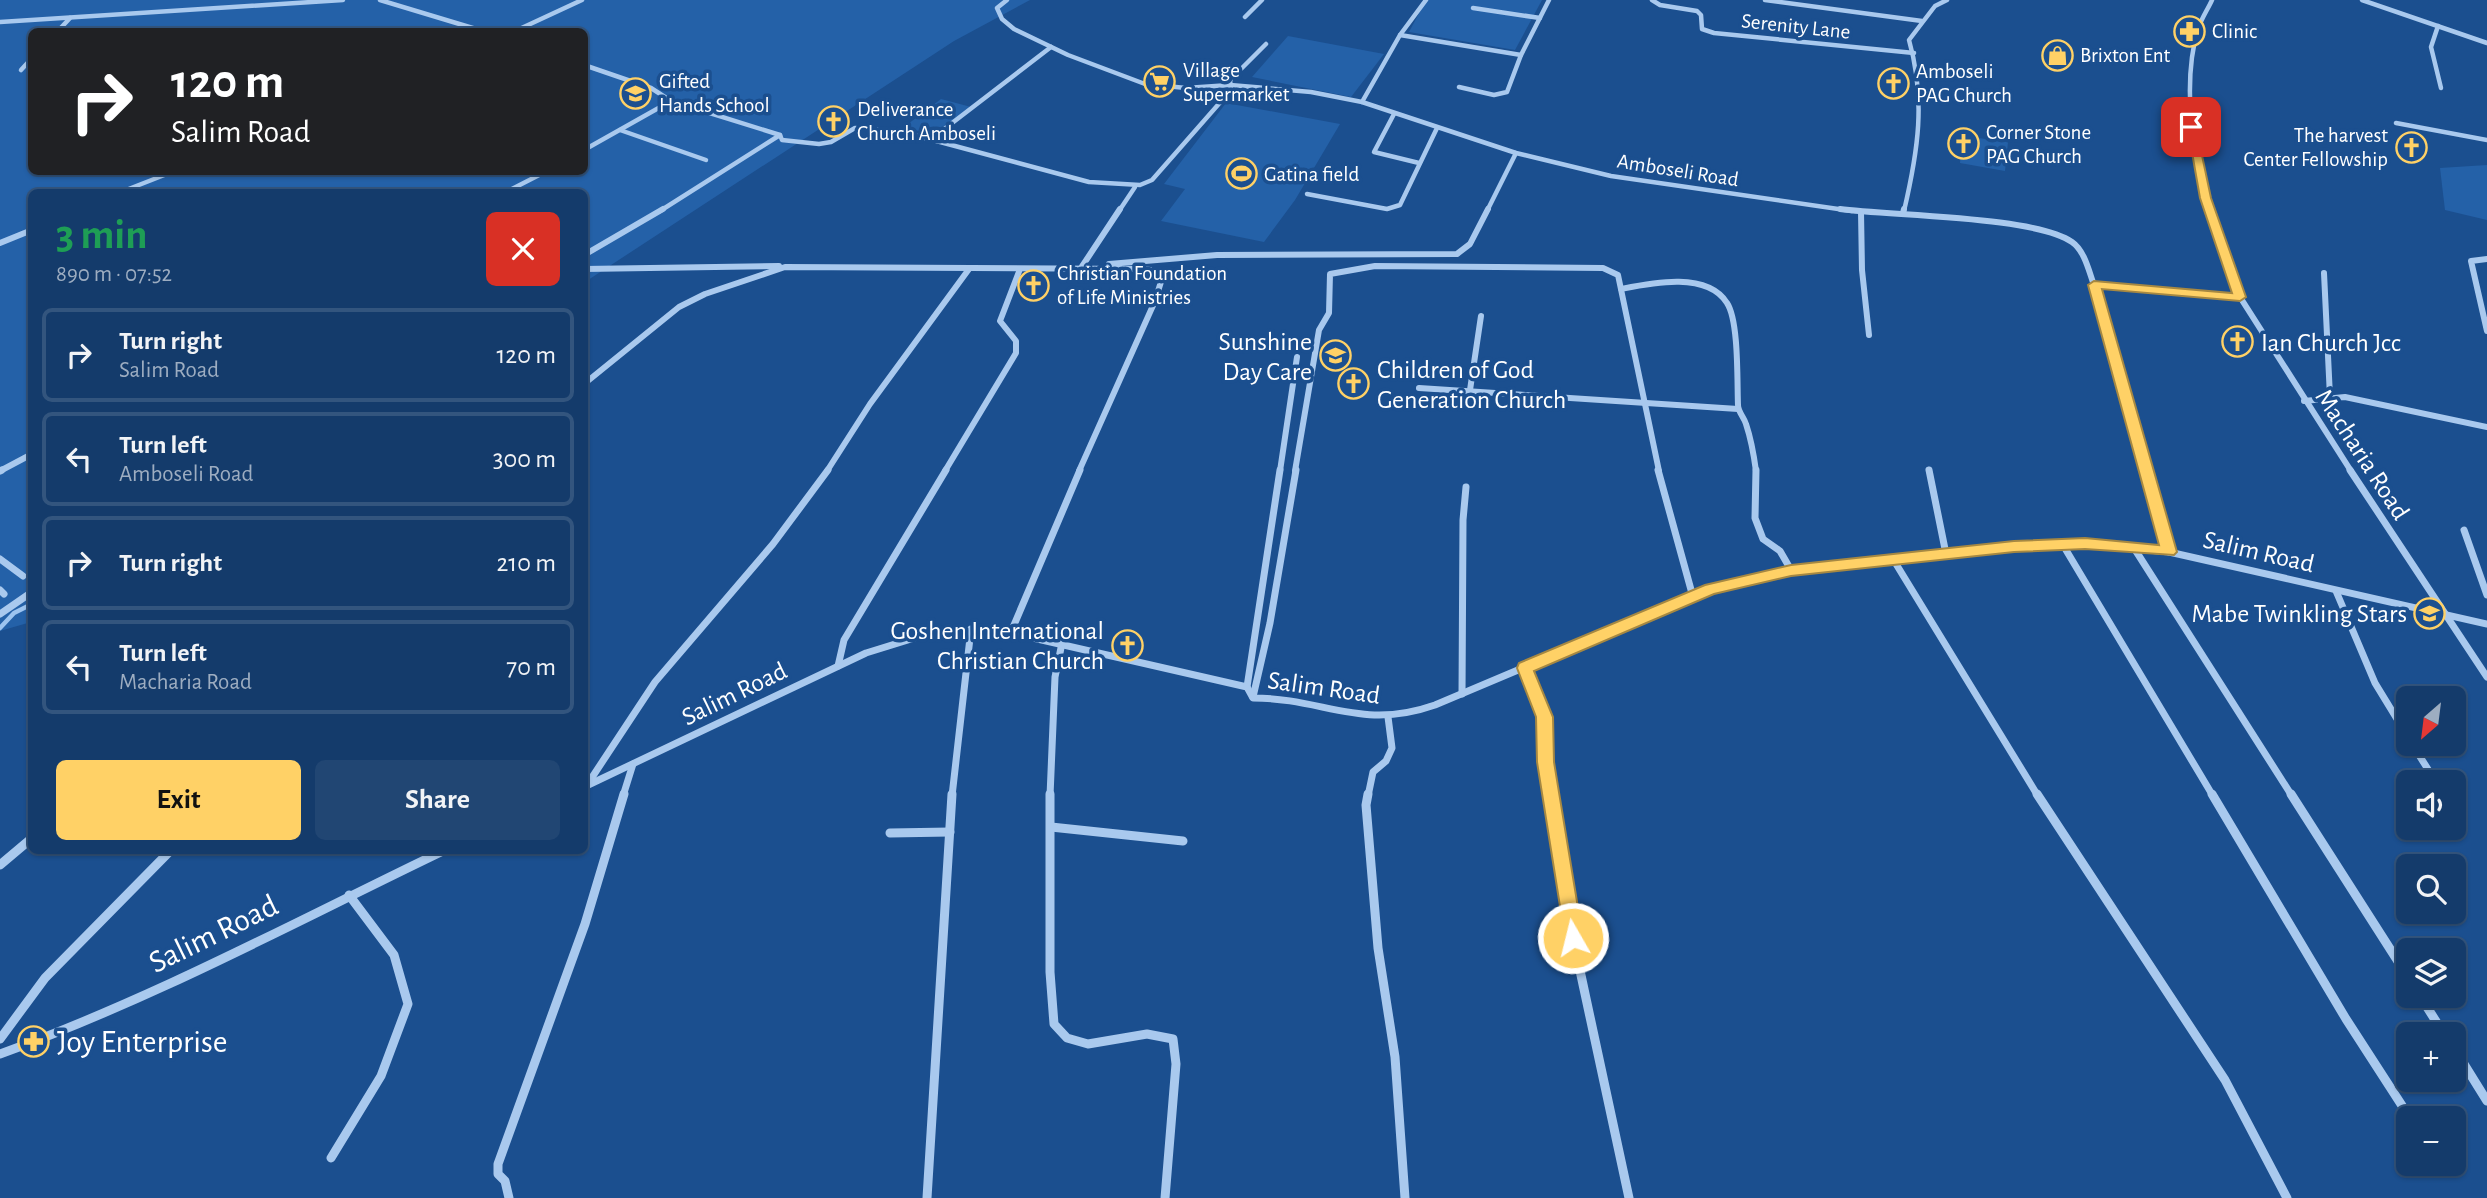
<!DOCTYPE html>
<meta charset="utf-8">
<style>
body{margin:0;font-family:"Alegreya Sans",sans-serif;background:#214673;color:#f1f3f6;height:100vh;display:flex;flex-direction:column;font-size:26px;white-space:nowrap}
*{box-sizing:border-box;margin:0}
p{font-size:23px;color:#9dadc1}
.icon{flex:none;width:38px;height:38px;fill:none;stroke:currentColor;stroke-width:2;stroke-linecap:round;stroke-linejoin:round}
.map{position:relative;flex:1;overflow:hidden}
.side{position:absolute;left:28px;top:189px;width:560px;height:665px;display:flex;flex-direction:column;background:#143b6b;border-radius:10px;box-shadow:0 2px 5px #0004,0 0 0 2px #33557e}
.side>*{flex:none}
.guide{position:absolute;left:28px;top:28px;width:560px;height:147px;border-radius:10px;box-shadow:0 2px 5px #0004,0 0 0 2px #33557e;background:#202124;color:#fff;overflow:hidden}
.needle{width:46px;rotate:208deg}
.tools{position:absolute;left:2396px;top:686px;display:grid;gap:14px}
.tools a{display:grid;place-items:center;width:70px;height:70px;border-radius:10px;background:#143b6b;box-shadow:0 2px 5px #0004,0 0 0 2px #33557e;font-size:35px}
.pin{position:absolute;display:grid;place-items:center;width:60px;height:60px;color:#fff;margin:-30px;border-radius:14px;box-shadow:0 4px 10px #0006}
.me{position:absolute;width:77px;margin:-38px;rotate:352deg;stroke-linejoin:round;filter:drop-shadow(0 0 5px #0008)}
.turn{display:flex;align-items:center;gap:24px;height:147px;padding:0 28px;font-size:32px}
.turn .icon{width:91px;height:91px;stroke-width:2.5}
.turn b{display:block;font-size:49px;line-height:60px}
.round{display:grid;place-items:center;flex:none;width:74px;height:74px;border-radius:10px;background:#214673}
.summary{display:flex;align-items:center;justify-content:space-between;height:119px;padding:0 28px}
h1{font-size:42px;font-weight:700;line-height:52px;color:#1e9e55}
.cta{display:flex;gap:14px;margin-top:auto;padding:14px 28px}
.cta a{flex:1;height:80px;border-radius:10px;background:#ffd166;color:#111;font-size:28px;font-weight:700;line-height:80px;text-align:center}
.cta a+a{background:#214673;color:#f1f3f6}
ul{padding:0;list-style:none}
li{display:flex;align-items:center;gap:21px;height:94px;margin:0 14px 10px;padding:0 14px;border:4px solid #33557e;border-radius:10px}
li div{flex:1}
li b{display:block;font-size:26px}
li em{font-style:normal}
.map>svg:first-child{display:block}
.green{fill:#2461a8;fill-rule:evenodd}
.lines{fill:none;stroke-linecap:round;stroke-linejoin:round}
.stream{stroke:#9cc4f0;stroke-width:4.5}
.minor-far3{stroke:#a9c9ee;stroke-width:4.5}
.minor-far2{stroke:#a9c9ee;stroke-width:6}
.minor-far1{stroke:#a9c9ee;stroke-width:7}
.minor{stroke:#a9c9ee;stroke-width:9}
.route{fill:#ffd166;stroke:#a68842;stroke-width:2}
.labels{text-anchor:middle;stroke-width:7;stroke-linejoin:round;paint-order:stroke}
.far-street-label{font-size:21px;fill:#fff;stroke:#1b4f8f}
.far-poi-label{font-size:21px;fill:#fff;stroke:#1b4f8f;text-anchor:start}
.poi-label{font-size:26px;fill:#fff;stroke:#1b4f8f;text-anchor:end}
.street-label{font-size:26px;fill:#fff;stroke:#1b4f8f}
.near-street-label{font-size:32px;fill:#fff;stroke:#1b4f8f}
.near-poi-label{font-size:32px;fill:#fff;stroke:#1b4f8f;text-anchor:start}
</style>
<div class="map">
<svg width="2487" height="1198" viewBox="0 0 2487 1198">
<rect width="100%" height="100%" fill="#1b4f8f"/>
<g class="green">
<path d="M 0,0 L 1030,0 L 954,41 L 585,282 L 584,192 L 32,192 L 31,622 L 0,631 ZM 32,32 L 584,32 L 584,172 L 32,172 Z"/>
<path d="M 1426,0 L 1542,0 L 1515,50 L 1409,32 Z"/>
<path d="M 1288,36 L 1384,54 L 1351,97 L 1252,77 Z"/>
<path d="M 941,99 L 971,107 L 934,135 L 904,127 Z"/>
<path d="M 1226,103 L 1340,124 L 1295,200 L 1264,242 L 1161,221 L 1185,189 L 1164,184 Z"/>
<path d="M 1971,137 L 2008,142 L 2005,171 L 1960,163 L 1962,139 L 1969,140 Z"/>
<path d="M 2487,165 L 2487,220 L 2445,210 L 2440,168 Z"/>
</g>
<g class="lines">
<path class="stream" d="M 0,628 L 14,613 L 32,604"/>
<g class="minor-far3">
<path d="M 380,0 L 486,32"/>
<path d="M 1007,0 L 997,8 L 1002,19 L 1014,29 L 1068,55 L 1145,84 L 1186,88 L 1230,85 L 1311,92 L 1362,102 L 1516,153 L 1611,176 L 1852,211"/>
<path d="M 1652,0 L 1660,5 L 1697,11 L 1701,15 L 1702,29 L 1714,33 L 1914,53"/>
<path d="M 1765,0 L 1922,21"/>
<path d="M 2362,0 L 2487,43"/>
<path d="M 1473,8 L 1540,18"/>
<path d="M 1245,17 L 1262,0"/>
<path d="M 0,22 L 343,0"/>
<path d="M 2438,26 L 2431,47 L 2441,88"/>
<path d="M 57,32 L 70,18"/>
<path d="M 513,32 L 582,0"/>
<path d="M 1400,35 L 1521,55"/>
<path d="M 584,65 L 651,88 L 671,101 L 780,135 L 782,140 L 819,144 L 831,142 L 855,128 L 899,131 L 1089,182 L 1140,185 L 1152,180 L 1231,90 L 1230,80 L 1266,44"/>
<path d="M 21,70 L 32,58"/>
<path d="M 1459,87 L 1494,95 L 1507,92 L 1521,55 L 1549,0"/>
<path d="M 1362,102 L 1400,35 L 1426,0"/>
<path d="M 1394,114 L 1374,152 L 1419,163"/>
<path d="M 2396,123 L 2487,140"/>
<path d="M 620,130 L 706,160"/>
<path d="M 930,140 L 1051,47"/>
<path d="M 584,150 L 671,101"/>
<path d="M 121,192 L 172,172"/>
<path d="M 506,192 L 545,172"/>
<path d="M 1307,194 L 1387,209 L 1400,205 L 1437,128"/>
<path d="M 660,211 L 780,135"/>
<path d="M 1119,211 L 1135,187"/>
<path d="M 1487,211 L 1516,153"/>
<path d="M 1904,211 C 1918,151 1926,100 1909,40 L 1935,6 L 1947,0"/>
<path d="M 2209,211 C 2192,160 2182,81 2198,29 C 2201,19 2208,9 2212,0"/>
</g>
<g class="minor-far2">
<path d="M 1840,209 C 1891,216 2035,216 2072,242 C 2085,251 2089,272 2094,285 L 2146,471"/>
<path d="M 2209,209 L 2240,297 L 2351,471"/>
<path d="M 1861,212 L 1862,270 L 1869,335"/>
<path d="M 1903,213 L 1904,209"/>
<path d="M 0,243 L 32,230"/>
<path d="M 584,255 L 663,209"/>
<path d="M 2487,259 L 2471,261 L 2487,331"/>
<path d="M 1109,264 L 1217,255 L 1457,254 L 1470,244 L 1488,209"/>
<path d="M 1081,268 L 1120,209"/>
<path d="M 584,269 L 779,266"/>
<path d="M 2324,273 L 2330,397"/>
<path d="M 2094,285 L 2240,297"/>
<path d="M 1621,289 C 1651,283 1707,271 1727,303 C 1739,321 1737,382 1738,405 C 1738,412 1744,417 1746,424 C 1751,439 1754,456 1756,471"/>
<path d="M 584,384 L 679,307 L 705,294 L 785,267 L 1143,269 L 1164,272 L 1155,301 L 1079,471"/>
<path d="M 1419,388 L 1738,409"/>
<path d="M 1470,390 L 1481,316"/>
<path d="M 2304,401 L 2345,397 L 2487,427"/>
<path d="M 0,471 L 32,454"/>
<path d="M 827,471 L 870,404 L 969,269"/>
<path d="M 945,471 L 1016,353 L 1016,341 L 1000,321 L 1020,269"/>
<path d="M 1280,471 L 1297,357"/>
<path d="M 1295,471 L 1319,330 L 1329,313 L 1330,274 L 1375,266 L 1603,268 L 1618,275 L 1659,471"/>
</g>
<g class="minor-far1">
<path d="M 1658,470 L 1693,597"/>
<path d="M 1756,470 L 1755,518 L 1763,539 L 1780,551 L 1791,570"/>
<path d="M 1929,470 L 1946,554"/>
<path d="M 2146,470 L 2169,552"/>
<path d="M 2350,470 L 2487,677"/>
<path d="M 0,471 L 2,470"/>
<path d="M 2464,530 L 2487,595"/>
<path d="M 2063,545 L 2213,796"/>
<path d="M 2134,548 L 2292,796"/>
<path d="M 0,559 L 23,576"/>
<path d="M 1893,559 L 2038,796"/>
<path d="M 0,590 L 4,594"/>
<path d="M 2336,591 L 2375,683 L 2408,737"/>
<path d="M 0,614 L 32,592"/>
<path d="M 1011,632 L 1080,470"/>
<path d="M 838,666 L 844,640 L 946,470"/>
<path d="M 1525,668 L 1544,717 L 1551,796"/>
<path d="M 1247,687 L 1280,470"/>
<path d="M 1462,694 L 1463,520 L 1466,487"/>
<path d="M 1253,697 L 1270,623 L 1296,470"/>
<path d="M 2412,744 L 2436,782"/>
<path d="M 587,785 L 655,682 L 773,544 L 828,470"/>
<path d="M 584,787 L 866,653 L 937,631 L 998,630 L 1247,687 L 1253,698 C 1324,698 1361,731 1435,705 L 1710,589 L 1791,570 L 2015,547 L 2085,544 L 2169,552 L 2487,624"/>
<path d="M 623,796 L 633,764"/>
<path d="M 952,796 L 971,629"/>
<path d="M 1050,796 L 1055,677 L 1062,643"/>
<path d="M 1368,796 L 1373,772 L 1386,761 L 1392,748 L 1388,717"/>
</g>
<g class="minor">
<path d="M 1050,794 L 1050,972 L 1054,1024 L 1067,1038 L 1088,1044 L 1147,1034 L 1173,1039 L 1176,1064 L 1165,1198"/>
<path d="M 1368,794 L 1366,805 L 1378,948 L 1395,1057 L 1405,1198"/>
<path d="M 1551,794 L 1573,938 L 1629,1198"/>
<path d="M 2037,794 L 2225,1080 L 2287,1198"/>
<path d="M 2212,794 L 2346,1019 L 2410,1118"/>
<path d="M 2291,794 L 2408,977"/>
<path d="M 1051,827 L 1183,841"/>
<path d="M 890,833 L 950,832"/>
<path d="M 0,865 L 32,838"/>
<path d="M 2420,996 L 2444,1034"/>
<path d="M 0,1039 L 45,978 L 171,850"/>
<path d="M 2454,1048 L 2487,1101"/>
<path d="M 0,1054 C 153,999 299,920 445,850"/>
<path d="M 331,1158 L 381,1076 L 408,1004 L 394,955 L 349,895"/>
<path d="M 509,1198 L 505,1181 L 498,1174 L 498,1164 L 585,924 L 624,794"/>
<path d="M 927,1198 L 952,794"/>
</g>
</g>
<path class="route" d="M 2187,124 L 2196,127 L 2211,198 L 2246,297 L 2240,301 L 2102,289 L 2177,552 L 2174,555 L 2085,549 L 2014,552 L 1791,576 L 1714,594 L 1534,671 L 1553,717 L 1554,762 L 1583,938 L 1580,944 L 1573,946 L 1566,944 L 1537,762 L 1536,717 L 1517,668 L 1519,663 L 1705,585 L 1791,565 L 2014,541 L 2085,538 L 2159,545 L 2088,285 L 2094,281 L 2232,293 L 2200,198 Z"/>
<defs>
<symbol id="pharmacy-ring" viewBox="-11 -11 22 22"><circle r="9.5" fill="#1b4f8f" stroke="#ffd166" stroke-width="1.5"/><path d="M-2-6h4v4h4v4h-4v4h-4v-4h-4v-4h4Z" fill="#ffd166"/></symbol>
<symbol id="shop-ring" viewBox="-11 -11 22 22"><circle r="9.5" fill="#1b4f8f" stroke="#ffd166" stroke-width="1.5"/><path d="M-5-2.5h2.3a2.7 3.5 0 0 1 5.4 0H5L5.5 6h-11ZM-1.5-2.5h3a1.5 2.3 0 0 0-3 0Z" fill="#ffd166"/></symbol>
<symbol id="supermarket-ring" viewBox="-11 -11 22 22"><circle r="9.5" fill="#1b4f8f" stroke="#ffd166" stroke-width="1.5"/><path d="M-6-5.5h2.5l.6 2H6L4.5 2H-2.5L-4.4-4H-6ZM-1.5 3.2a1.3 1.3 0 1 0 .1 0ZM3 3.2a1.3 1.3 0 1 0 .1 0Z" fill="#ffd166"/></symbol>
<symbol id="church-ring" viewBox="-11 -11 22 22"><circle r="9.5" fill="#1b4f8f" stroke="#ffd166" stroke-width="1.5"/><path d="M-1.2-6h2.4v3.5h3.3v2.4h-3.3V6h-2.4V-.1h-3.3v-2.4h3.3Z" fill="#ffd166"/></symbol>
<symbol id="school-ring" viewBox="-11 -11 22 22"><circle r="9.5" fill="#1b4f8f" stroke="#ffd166" stroke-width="1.5"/><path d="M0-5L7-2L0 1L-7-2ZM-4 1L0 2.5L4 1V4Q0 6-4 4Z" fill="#ffd166"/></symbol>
<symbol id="stadium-ring" viewBox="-11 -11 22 22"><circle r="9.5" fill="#1b4f8f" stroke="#ffd166" stroke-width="1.5"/><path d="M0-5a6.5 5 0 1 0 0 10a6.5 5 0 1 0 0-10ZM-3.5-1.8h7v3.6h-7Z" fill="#ffd166"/></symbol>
</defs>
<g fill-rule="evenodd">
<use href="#pharmacy-ring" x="2172" y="14" width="35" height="35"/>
<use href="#shop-ring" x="2040" y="38" width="35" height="35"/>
<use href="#supermarket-ring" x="1142" y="64" width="35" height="35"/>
<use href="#church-ring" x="1876" y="66" width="35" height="35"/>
<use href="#school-ring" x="618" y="76" width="35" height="35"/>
<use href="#church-ring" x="816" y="104" width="35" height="35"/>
<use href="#church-ring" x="1946" y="126" width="35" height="35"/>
<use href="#church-ring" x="2394" y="130" width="35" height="35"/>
<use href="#stadium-ring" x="1224" y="156" width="35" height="35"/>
<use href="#church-ring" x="1016" y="268" width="35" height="35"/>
<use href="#church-ring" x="2220" y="324" width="35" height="35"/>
<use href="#school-ring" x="1318" y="338" width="35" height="35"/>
<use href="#church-ring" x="1336" y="366" width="35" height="35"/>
<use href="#school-ring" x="2412" y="596" width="35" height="35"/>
<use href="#church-ring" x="1110" y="628" width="35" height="35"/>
<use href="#pharmacy-ring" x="16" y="1024" width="35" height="35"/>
</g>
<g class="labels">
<g class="far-street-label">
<text transform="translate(1796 26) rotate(6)" y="7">Serenity Lane</text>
<text transform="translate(1678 170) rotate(9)" y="7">Amboseli Road</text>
</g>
<g class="far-poi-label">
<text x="2212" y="38">Clinic</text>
<text x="2080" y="62">Brixton Ent</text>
<text x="1183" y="77">Village<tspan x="1183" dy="24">Supermarket</tspan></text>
<text x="1916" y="78">Amboseli<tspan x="1916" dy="24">PAG Church</tspan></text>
<text x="659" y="88">Gifted<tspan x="659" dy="24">Hands School</tspan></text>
<text x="857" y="116">Deliverance<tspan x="857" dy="24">Church Amboseli</tspan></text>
<text x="1986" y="139">Corner Stone<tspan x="1986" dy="24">PAG Church</tspan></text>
<text x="2388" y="142" text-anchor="end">The harvest<tspan x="2388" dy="24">Center Fellowship</tspan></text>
<text x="1264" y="181">Gatina field</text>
<text x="1057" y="280">Christian Foundation<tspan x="1057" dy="24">of Life Ministries</tspan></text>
</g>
<g class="poi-label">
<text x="1312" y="350">Sunshine<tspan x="1312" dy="30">Day Care</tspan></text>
<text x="2261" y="351" text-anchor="start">Ian Church Jcc</text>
<text x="1377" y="378" text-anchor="start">Children of God<tspan x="1377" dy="30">Generation Church</tspan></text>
<text x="2407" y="622">Mabe Twinkling Stars</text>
<text x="1104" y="639">Goshen International<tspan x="1104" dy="30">Christian Church</tspan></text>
</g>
<g class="street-label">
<text transform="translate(2363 454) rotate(57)" y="9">Macharia Road</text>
<text transform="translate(2259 551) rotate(13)" y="9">Salim Road</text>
<text transform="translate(1324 687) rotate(8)" y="9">Salim Road</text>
<text transform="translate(734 693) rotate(-26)" y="9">Salim Road</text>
</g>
<g class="near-street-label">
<text transform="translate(213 933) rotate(-26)" y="11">Salim Road</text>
</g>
<g class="near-poi-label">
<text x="57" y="1052">Joy Enterprise</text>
</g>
</g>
</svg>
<div class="tools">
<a><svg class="needle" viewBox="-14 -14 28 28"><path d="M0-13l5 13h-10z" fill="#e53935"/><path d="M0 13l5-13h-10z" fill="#9dadc1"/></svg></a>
<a><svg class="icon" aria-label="sound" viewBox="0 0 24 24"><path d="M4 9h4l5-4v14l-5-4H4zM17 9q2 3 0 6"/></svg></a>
<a><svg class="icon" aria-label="search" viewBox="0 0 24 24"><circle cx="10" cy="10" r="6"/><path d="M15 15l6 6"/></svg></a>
<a><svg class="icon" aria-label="layers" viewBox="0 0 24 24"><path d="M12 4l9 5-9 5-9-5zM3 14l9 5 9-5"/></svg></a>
<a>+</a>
<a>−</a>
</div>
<div class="pin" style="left:2191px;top:127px;background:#d93025"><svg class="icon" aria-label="arrive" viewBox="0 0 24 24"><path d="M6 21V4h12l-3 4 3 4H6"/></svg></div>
<svg class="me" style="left:1573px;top:938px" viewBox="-20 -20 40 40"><circle r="17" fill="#ffd166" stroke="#fff" stroke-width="3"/><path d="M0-11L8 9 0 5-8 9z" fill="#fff"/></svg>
<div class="guide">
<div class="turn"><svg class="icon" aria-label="right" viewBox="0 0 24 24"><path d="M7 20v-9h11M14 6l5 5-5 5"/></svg><div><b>120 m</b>Salim Road</div></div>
</div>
<section class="side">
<div class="summary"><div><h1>3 min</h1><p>890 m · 07:52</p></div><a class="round" style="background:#d93025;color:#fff"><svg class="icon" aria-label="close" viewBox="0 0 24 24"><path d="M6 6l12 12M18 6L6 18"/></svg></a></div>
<ul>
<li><svg class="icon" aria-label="right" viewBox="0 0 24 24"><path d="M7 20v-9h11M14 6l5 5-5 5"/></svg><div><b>Turn right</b><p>Salim Road</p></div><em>120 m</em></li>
<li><svg class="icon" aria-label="left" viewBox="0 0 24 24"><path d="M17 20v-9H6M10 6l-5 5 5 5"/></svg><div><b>Turn left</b><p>Amboseli Road</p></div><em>300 m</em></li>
<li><svg class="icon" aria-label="right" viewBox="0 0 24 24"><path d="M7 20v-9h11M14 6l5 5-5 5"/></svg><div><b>Turn right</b></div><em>210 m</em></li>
<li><svg class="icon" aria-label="left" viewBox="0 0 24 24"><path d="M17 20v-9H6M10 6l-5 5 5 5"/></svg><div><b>Turn left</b><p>Macharia Road</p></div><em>70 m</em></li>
</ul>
<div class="cta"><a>Exit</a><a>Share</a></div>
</section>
</div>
